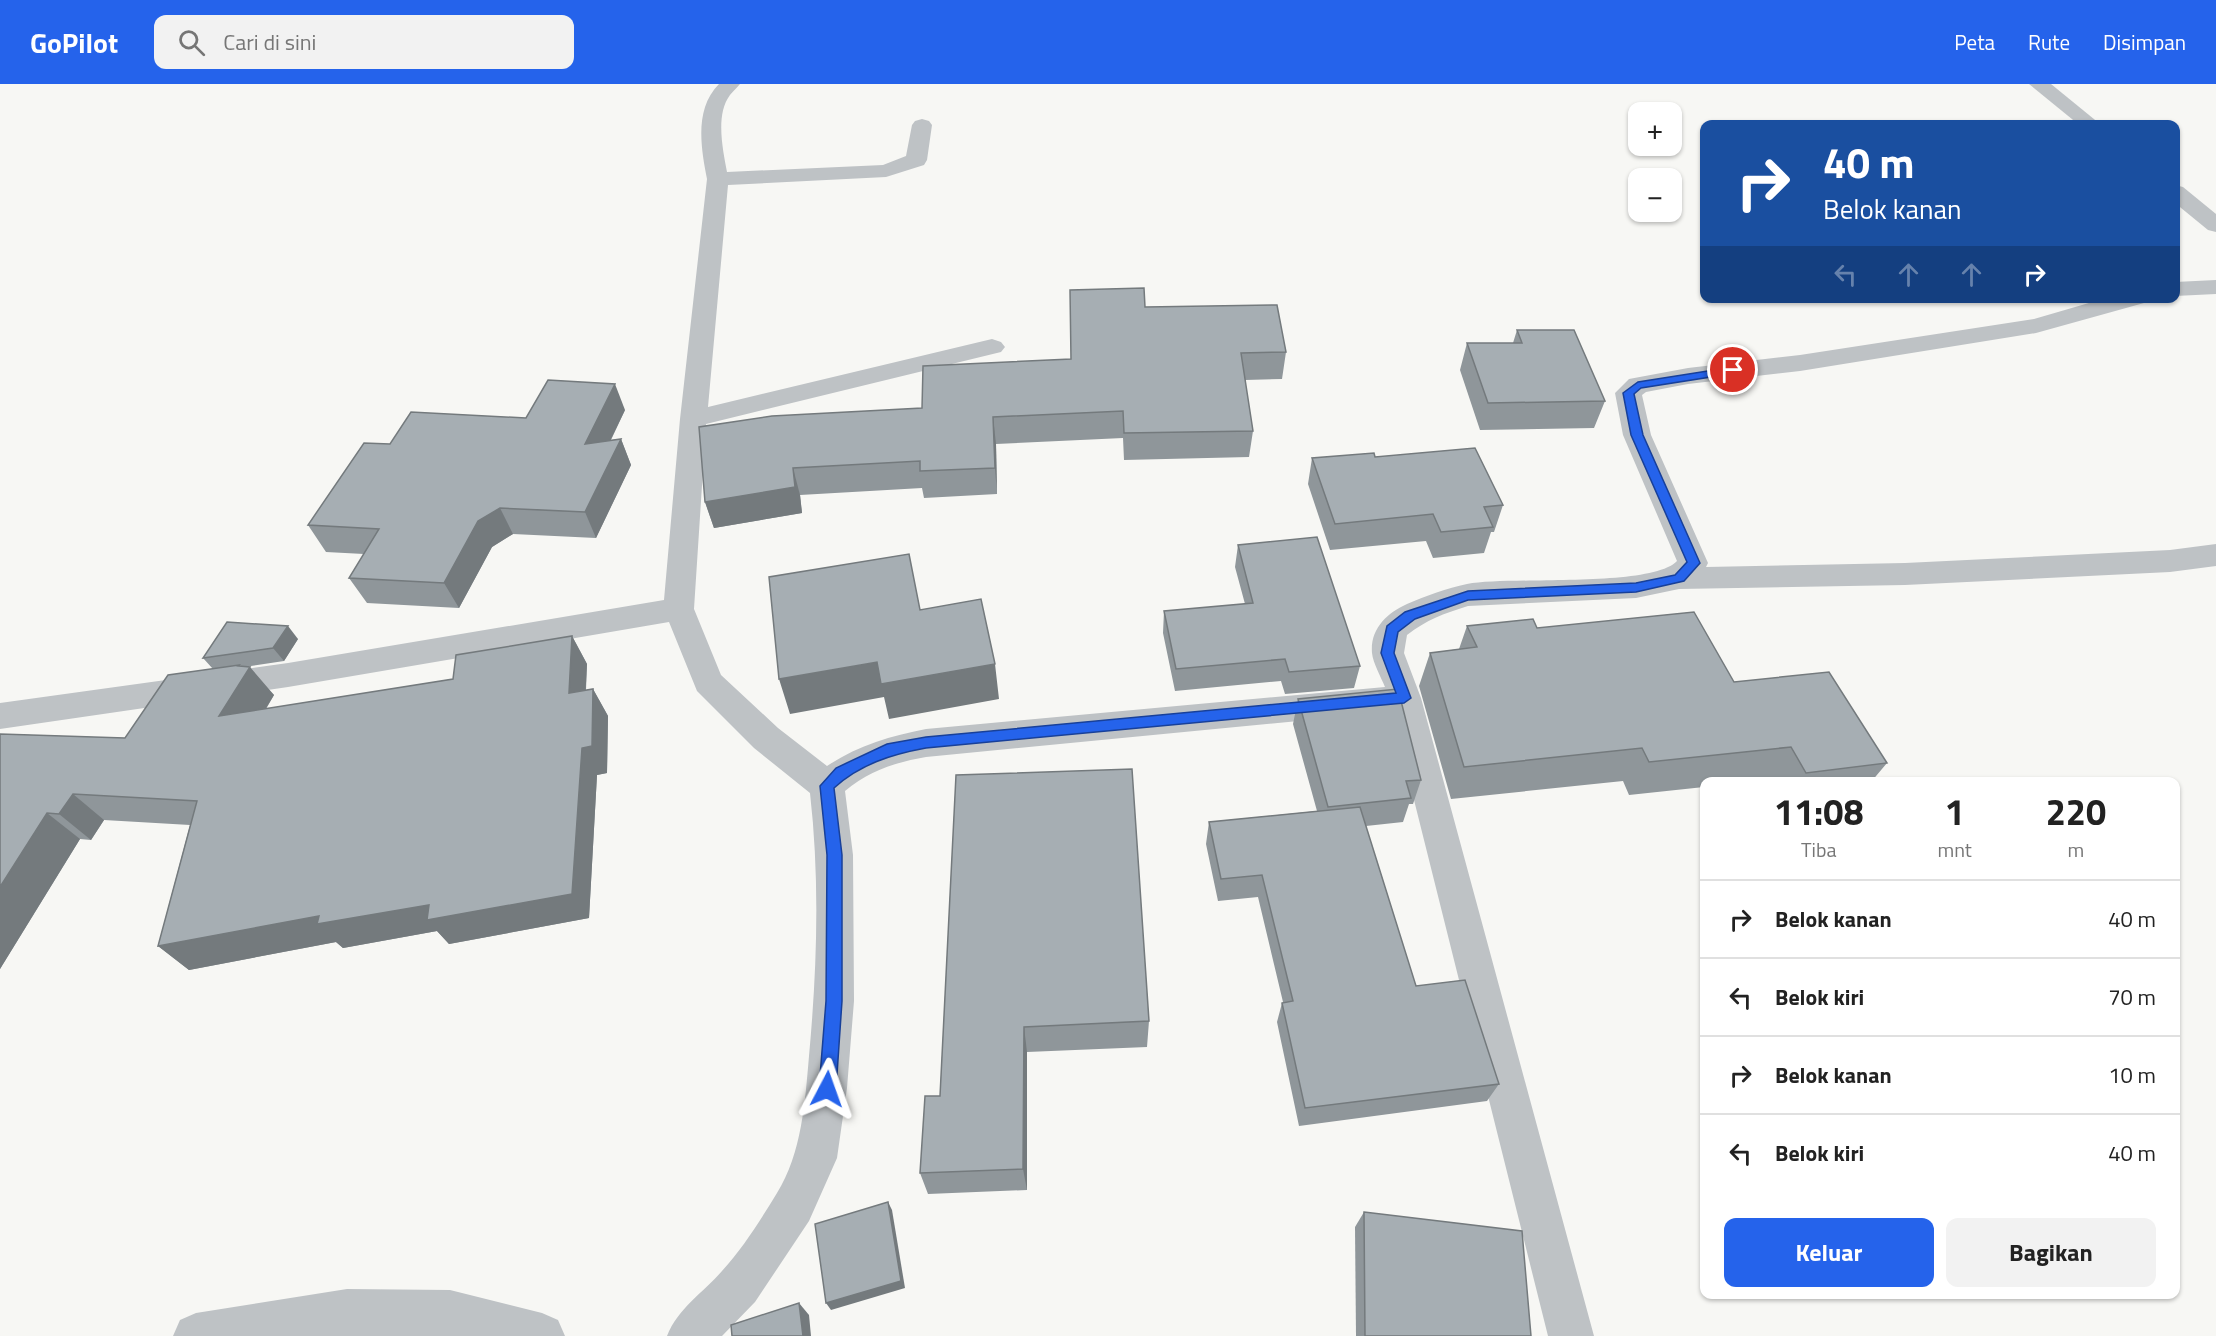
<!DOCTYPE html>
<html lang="id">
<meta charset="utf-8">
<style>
body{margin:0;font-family:"Titillium Web",sans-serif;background:#f2f2f2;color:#222;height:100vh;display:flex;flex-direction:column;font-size:22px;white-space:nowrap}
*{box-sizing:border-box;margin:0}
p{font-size:20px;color:#767676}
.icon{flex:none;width:33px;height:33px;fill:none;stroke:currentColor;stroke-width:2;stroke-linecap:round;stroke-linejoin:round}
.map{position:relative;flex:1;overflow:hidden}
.panel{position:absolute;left:1700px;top:693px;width:480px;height:522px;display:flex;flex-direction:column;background:#fff;border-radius:12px;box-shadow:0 2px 4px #0004}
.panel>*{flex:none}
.banner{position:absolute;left:1700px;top:36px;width:480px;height:183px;border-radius:12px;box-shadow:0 2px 4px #0004;background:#1a4fa0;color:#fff;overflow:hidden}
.buttons{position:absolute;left:1628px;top:18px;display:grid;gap:12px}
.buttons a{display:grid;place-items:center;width:54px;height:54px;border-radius:12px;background:#fff;box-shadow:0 2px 4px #0004;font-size:30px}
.pin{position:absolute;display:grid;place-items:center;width:51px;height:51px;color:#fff;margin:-26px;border:3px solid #fff;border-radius:50%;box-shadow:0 2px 6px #0007}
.me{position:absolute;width:66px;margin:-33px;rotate:4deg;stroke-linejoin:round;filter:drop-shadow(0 0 4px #0008)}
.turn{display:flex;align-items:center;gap:21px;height:126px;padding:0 24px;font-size:27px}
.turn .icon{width:78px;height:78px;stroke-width:2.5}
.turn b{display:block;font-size:42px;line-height:51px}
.lanes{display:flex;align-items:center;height:57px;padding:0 24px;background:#0003;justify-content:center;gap:30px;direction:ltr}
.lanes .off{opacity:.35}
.eta{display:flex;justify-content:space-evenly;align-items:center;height:102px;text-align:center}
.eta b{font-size:36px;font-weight:700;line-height:42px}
.primary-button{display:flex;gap:12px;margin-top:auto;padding:12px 24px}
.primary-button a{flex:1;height:69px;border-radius:12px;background:#2563eb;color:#fff;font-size:24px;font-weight:700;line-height:69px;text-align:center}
.primary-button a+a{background:#f2f2f2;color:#222}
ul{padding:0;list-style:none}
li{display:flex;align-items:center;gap:18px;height:78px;padding:0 24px;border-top:2px solid #e0e0e0}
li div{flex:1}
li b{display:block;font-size:22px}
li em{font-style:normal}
header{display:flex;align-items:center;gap:36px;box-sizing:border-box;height:84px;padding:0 30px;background:#2563eb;color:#fff}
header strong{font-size:28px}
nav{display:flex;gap:33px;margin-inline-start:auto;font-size:21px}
.search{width:420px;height:54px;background:#f2f2f2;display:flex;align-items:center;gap:15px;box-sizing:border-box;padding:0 21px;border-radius:12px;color:#767676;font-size:22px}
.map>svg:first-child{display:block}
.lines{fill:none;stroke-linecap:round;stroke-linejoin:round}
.minor{fill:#bec2c5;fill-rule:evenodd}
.wall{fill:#8f969a}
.shaded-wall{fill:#747a7d}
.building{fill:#a6aeb3;stroke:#747a7d;stroke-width:1.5}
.route{fill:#2563eb;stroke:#184099;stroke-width:1.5}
</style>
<header>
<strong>GoPilot</strong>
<div class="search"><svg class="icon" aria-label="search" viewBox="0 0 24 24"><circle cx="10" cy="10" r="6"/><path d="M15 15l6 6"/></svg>Cari di sini</div>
<nav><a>Peta</a><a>Rute</a><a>Disimpan</a></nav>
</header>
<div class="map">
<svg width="2216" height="1252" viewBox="0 0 2216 1252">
<rect width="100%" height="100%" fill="#f7f7f4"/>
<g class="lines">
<g class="minor">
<path d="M 719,0 L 740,0 C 737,4 733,7 730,11 C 715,31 723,66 727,88 L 883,81 L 906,72 L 912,41 L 915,37 L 922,35 L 929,37 L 932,41 L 927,76 L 924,81 L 886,93 L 728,101 L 708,323 L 992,255 L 1001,258 L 1005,263 L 1001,268 L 706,340 L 694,525 L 721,591 L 778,644 L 827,682 C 857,662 890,652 926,645 L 1385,603 C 1381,593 1373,579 1372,569 C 1370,545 1387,529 1407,520 C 1426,512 1447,504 1467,500 C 1511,492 1651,504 1677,477 L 1623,351 L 1615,309 L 1629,295 L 1688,284 L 1800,271 L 2034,235 L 2106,214 L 2147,214 L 2144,219 L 2036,249 L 1800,287 L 1688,300 L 1646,308 L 1642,311 L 1651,351 L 1708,479 L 1706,483 L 1905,479 L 2170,466 L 2216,460 L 2216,482 L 2170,488 L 1905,501 L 1679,505 L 1636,514 L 1468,522 C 1445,529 1426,536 1407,551 L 1404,569 L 1421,614 L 1594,1252 L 1548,1252 L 1392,628 L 926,673 C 896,678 869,687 845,707 L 853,771 L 854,917 L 847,1004 L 837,1074 L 809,1137 L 755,1218 L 722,1252 L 667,1252 C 678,1224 703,1209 722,1187 C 743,1164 761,1135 777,1109 C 802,1069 805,1018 809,972 C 817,885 820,796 810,709 L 754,664 L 697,607 L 669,538 L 288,603 L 0,645 L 0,619 L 288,579 L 664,516 L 680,335 L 707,95 C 701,64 694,25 719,0 Z"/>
<path d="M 2029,0 L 2051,0 L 2100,40 L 2078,40 Z"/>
<path d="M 2175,101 L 2183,103 L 2216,130 L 2216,148 L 2208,146 L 2175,119 Z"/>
<path d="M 2216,196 L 2216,210 L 2175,212 L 2175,198 Z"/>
<path d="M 347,1205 L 450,1206 L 542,1229 L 558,1236 L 565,1252 L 173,1252 L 180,1236 L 196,1229 Z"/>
</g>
</g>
<g class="wall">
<path d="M 1145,223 L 1286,268 L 1282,295 L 1245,296 L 1253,347 L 1249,373 L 1124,376 L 1123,354 L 996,360 L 997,410 L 924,414 L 922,404 L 800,411 L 802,429 L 714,444 L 705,418 L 922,324 L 1071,275 Z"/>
<path d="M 1517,246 L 1605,317 L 1594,344 L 1480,346 L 1460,286 L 1467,259 L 1513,259 Z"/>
<path d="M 625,326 L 611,356 L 621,355 L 631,381 L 596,454 L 513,450 L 492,463 L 459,524 L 367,519 L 349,494 L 364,470 L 326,468 L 308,441 L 390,360 Z"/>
<path d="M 1375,373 L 1503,421 L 1494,448 L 1491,448 L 1484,469 L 1433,474 L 1426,457 L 1330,466 L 1308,400 L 1312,374 Z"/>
<path d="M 1238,461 L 1360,582 L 1354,604 L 1285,610 L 1281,597 L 1175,607 L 1163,549 L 1164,527 L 1245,520 L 1235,483 Z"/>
<path d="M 1467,542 L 1537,544 L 1734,598 L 1887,679 L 1871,698 L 1768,698 L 1767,696 L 1750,698 L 1704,698 L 1704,703 L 1629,711 L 1623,697 L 1451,715 L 1419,602 L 1430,569 L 1459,565 Z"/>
<path d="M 572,552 L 587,580 L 586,606 L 593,605 L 608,632 L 607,689 L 597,691 L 589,834 L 449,860 L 437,847 L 343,864 L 336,858 L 189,886 L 158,862 L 190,741 L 104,736 L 91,756 L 80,755 L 0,885 L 0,650 L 125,654 L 213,585 L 203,574 L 298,555 L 284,577 L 244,583 L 274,611 L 266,625 L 453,595 Z"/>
<path d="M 1298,615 L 1421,696 L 1413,720 L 1409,720 L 1403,738 L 1366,742 L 1416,902 L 1499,1000 L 1487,1017 L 1299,1042 L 1277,938 L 1282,919 L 1283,918 L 1258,813 L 1218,817 L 1206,760 L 1209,738 L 1317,727 L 1293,640 Z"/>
<path d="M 956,691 L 1149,937 L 1147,963 L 1027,968 L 1027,1106 L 928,1110 L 920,1089 L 940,1012 Z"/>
<path d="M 1364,1128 L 1531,1252 L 1356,1252 L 1355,1143 Z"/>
</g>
<g class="shaded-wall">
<path d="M 615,300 L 625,326 L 596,386 L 585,360 Z"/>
<path d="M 993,333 L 996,360 L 997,410 L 995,384 Z"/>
<path d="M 621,355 L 631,381 L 596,454 L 585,428 Z"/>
<path d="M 793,384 L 800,411 L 802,429 L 714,444 L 705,418 Z"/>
<path d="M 500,424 L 513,450 L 492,463 L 459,524 L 444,499 L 478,437 Z"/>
<path d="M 288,542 L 298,555 L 284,577 L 273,564 Z"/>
<path d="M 572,552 L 587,580 L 584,637 L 569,609 Z"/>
<path d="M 877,578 L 995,580 L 999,615 L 889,635 L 884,613 L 790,630 L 779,595 Z"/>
<path d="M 239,581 L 246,589 L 250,583 L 274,611 L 245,659 L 219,632 Z"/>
<path d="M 593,605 L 608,632 L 607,689 L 597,691 L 589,834 L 449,860 L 437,847 L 343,864 L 336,858 L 189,886 L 158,862 Z"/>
<path d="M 73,710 L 104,736 L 91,756 L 59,730 Z"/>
<path d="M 47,729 L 80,755 L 0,885 L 0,803 Z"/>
<path d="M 1024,943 L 1027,968 L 1027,1106 L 1023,1085 Z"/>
<path d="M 888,1118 L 892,1126 L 905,1204 L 831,1226 L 826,1219 Z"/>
<path d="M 799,1219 L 809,1231 L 811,1252 L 803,1252 Z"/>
</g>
<g class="building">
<path d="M 1144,204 L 1145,223 L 1277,221 L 1286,268 L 1241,269 L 1253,347 L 1124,349 L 1123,327 L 993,333 L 995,384 L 920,387 L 920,377 L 793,384 L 795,403 L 705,418 L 699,343 L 772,332 L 922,324 L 923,282 L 1071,275 L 1070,206 Z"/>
<path d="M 1517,246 L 1574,246 L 1605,317 L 1488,319 L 1467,259 L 1522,259 Z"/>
<path d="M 548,296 L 615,300 L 585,360 L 621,355 L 585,428 L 500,424 L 478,437 L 444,499 L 349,494 L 379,445 L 308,441 L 364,359 L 390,360 L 411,328 L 526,334 Z"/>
<path d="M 1475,364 L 1503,421 L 1484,423 L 1493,443 L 1441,448 L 1433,430 L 1335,440 L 1312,374 L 1374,369 L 1375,373 Z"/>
<path d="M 1317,453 L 1360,582 L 1289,588 L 1285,575 L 1176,585 L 1164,527 L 1253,519 L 1238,461 Z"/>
<path d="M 909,470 L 920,526 L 981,515 L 995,580 L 881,600 L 877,578 L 779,595 L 769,493 Z"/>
<path d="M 1694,528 L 1734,598 L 1829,588 L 1887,679 L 1806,689 L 1791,663 L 1649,678 L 1642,664 L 1464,683 L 1430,569 L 1477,563 L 1467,542 L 1533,535 L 1537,544 Z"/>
<path d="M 227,538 L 288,542 L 273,564 L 203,574 Z"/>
<path d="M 572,552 L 569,609 L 593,605 L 592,662 L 582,664 L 572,810 L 427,836 L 429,821 L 317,840 L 319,832 L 158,862 L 197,717 L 73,710 L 59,730 L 47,729 L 0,803 L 0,650 L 125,654 L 168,591 L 239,581 L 238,582 L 250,583 L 219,632 L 453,595 L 456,571 Z"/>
<path d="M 1398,605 L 1421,696 L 1406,697 L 1411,714 L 1328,723 L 1298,615 Z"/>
<path d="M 1132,685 L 1149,937 L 1024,943 L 1023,1085 L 920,1089 L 925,1012 L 940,1012 L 956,691 Z"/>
<path d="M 1360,723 L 1416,902 L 1465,896 L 1499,1000 L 1305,1024 L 1282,919 L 1293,917 L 1262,791 L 1221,795 L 1209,738 Z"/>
<path d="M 888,1118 L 901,1197 L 826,1219 L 815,1140 Z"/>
<path d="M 1364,1128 L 1522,1147 L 1531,1252 L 1365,1252 Z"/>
<path d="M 799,1219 L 803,1252 L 732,1252 L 731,1241 Z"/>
</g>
<path class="route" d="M 1733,283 L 1736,284 L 1736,289 L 1641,304 L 1634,310 L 1643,351 L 1700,479 L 1684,497 L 1636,508 L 1468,516 L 1415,535 L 1398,548 L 1394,569 L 1411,614 L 1404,619 L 926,664 C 893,670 860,680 834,704 L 842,771 L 842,917 L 836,1005 L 833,1010 L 827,1013 L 821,1010 L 819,1005 L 826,917 L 827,771 L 820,702 L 836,684 L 887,660 L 926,653 L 1396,609 L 1381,569 L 1387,542 L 1405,528 L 1468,507 L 1636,499 L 1675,491 L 1687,478 L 1631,351 L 1623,309 L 1638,298 Z"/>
</svg>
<div class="buttons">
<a>+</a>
<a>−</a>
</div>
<div class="pin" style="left:1733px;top:286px;background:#d93025"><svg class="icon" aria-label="arrive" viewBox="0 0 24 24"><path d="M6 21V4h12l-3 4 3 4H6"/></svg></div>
<svg class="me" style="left:827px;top:1005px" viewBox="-20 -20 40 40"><path d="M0-17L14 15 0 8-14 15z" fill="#2563eb" stroke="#fff" stroke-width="4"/></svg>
<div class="banner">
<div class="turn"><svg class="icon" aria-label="right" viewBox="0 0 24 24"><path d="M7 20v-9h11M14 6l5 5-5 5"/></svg><div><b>40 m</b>Belok kanan</div></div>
<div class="lanes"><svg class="icon off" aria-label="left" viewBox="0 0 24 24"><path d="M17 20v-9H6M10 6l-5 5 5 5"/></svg><svg class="icon off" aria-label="ahead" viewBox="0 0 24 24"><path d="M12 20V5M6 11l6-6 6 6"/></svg><svg class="icon off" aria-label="ahead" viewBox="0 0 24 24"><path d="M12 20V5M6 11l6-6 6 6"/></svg><svg class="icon" aria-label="right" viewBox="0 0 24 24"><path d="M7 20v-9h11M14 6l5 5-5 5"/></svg></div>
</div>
<section class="panel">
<div class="eta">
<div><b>11:08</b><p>Tiba</p></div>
<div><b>1</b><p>mnt</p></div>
<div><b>220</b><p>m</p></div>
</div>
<ul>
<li><svg class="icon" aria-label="right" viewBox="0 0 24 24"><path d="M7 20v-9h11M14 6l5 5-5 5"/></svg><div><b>Belok kanan</b></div><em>40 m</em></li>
<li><svg class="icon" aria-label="left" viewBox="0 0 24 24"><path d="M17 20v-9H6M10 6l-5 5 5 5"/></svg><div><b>Belok kiri</b></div><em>70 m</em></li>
<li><svg class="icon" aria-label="right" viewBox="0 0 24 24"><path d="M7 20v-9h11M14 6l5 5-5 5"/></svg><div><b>Belok kanan</b></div><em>10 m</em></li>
<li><svg class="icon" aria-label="left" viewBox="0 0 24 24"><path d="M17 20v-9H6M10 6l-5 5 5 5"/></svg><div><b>Belok kiri</b></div><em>40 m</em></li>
</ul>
<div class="primary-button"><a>Keluar</a><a>Bagikan</a></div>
</section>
</div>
